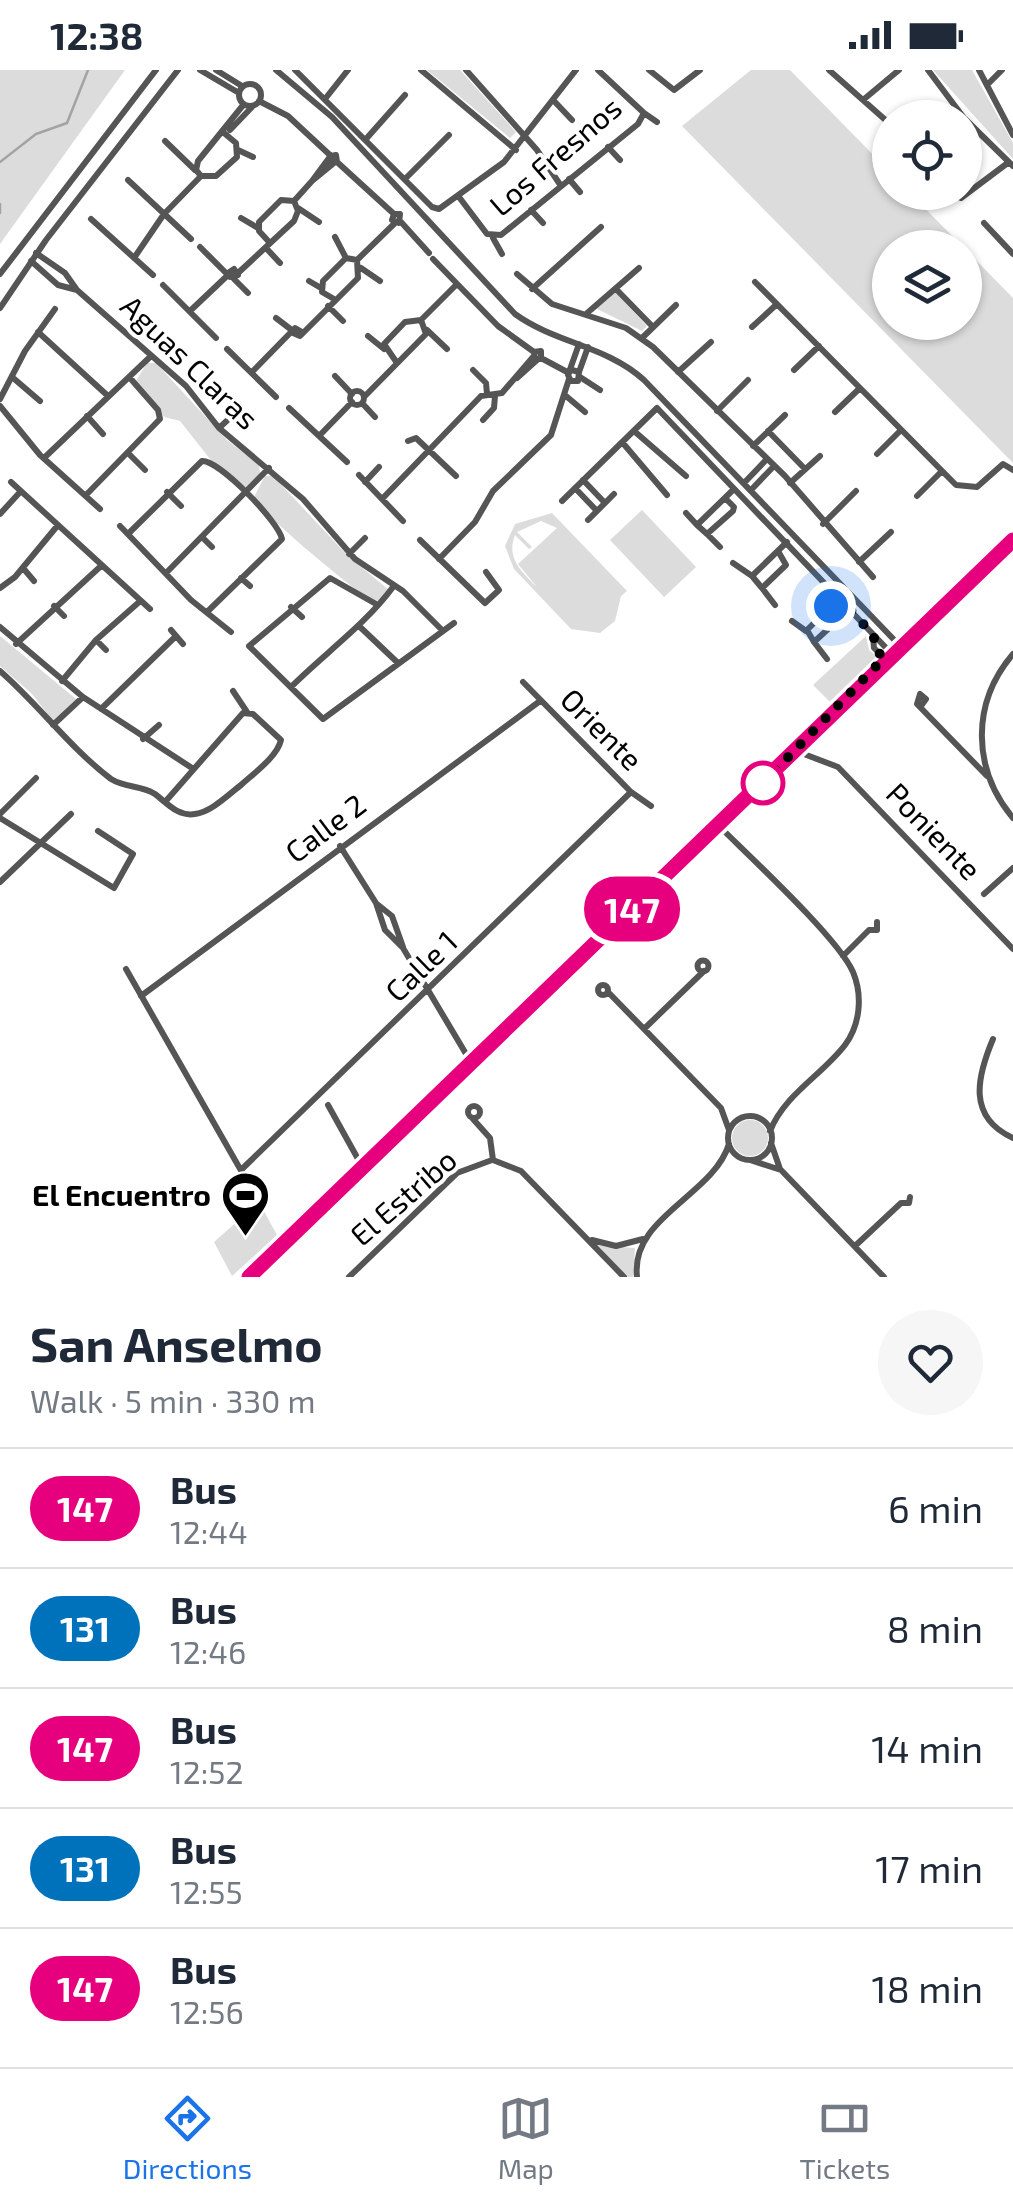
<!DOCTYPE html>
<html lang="en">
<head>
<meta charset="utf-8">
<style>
  body { margin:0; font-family:"Exo 2",sans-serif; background:#f6f6f7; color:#1f2937; height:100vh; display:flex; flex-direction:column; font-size:38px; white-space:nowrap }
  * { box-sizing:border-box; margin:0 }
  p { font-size:32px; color:#747a83 }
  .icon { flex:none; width:55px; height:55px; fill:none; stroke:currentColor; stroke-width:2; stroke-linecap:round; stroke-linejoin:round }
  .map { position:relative; height:1207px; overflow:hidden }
  .sheet { display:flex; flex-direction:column; background:#fff; flex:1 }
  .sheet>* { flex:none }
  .badge { padding:0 20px; border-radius:32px; font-size:35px; line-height:65px }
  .fabs { position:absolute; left:872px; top:30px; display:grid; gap:20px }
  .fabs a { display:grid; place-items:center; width:110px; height:110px; border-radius:50%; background:#fff; box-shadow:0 2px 8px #0004; font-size:50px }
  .you { position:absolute; width:50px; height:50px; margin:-25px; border:8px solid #fff; border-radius:50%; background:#1a73e8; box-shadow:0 0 0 15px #1a73e833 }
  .map>.badge { position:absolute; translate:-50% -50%; box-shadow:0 0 0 5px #fff }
  .round { display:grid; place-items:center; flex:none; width:105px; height:105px; border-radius:52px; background:#f6f6f7 }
  .overview { display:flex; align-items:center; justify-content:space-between; height:170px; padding:0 30px }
  h1 { font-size:48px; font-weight:700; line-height:75px }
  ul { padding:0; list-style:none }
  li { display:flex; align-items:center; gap:30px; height:120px; padding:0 30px; border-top:2px solid #e0e1e3 }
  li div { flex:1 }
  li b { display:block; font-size:38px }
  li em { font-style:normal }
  li .badge { min-width:110px; font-weight:700; text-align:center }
  .status { display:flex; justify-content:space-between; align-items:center; height:70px; padding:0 50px; background:#fff; direction:ltr }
  .status svg { height:28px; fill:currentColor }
  .menu { display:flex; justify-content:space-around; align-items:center; height:140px; border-top:2px solid #e0e1e3; background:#fff; font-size:28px; color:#747a83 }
  .menu a { display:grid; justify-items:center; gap:5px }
  .menu .active { color:#1a73e8 }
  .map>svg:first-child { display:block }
  .green { fill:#dcdcdc; fill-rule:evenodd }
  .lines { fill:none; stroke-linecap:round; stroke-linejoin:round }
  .stream { stroke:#a3a3a3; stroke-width:2.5 }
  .minor { stroke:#555; stroke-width:6 }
  .line-casing { stroke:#fff; stroke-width:22 }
  .line { stroke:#e6007e; stroke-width:15 }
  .walk { stroke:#000; stroke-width:10; stroke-dasharray:0 18 }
  .stop-dot { fill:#fff; stroke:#e6007e; stroke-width:5 }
  .labels { text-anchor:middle; stroke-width:8; stroke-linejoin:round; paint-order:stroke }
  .street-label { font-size:30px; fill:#000; stroke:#fff }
  .poi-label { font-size:30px; font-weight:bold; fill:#000; stroke:#fff; text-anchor:end }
</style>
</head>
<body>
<div class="status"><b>12:38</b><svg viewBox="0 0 49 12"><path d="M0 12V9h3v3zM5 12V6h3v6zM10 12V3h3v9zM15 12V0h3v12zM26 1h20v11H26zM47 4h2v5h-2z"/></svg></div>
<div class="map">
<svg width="1013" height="1207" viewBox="0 0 1013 1207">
  <rect width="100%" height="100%" fill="#fff"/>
  <path class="green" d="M0,0H125L0,174Z
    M427,0H460L516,62L510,68Z
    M751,0H790L890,102V122L910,123L963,177L890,178V252H965V179L1013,228V393L682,56Z
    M933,0H972L1013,73V89Z
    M615,222L647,256L642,261L595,238Z
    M147,293H156L227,370L259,395L260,404L248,417H241L210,389L180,351L164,347L136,311Z
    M265,406H273L348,486L389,520L374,534C331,500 290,468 253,429Z
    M642,440L696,497L664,527L610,470Z
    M552,443L627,521L621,526L615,551L600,563L571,559L514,499L505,476L515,454ZM541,451L557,458L518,494L537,517C521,501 506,488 515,465L529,479L532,477L517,462Z
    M0,566L76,629L53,651L32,624L0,596Z
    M866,566L869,580L878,587L830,632L813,615Z
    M732 1068a18 18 0 1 1 36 0a18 18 0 1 1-36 0Z
    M259,1132L277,1165L232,1206L214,1172Z
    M597,1175L635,1178L633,1207H627Z"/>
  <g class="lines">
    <path class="stream" d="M0,92L36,64L67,53L88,0
      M0,134V143"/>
    <path class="minor" d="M200,0L239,23
      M216,0L242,16
      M276,0L332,47L515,244C555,273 607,276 644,310L902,578
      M295,0L432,137L439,139L504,92L576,0
      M421,0L516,80
      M466,0L537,80L561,116
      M649,0L674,20L700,0
      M829,0L890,54
      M928,0L964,48
      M979,0L1013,65
      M239 25a11 11 0 1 1 22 0a11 11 0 1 1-22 0Z
      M987,15L1002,0
      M325,29L348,0
      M863,30L899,0
      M259,31L288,46L331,86L336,85L337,92H331V86
      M555,32L572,50
      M644,43L657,52
      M965,49L1013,96
      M230,60L252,37
      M366,69L405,25
      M165,71L195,100
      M608,77L620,90
      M238,80L253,87
      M329,88L312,111L334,93
      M337,92L394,144H400L399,153L392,150L394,144
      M201,106L196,100L198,91L244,34
      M405,109L449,65
      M569,109L580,122
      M128,110L191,169
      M947,122L961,128L1009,92
      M459,127L487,164L501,165L638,54L644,43L598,0
      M298,138L319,152
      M531,140L543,153
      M241,148L258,158
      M91,149L153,205
      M401,152L429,183
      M984,153L1013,184
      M335,167L346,188
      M493,168L502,184
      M270,173L259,161V152L281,130L294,131L312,111
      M200,177L230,207L238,205L234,199L228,203
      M266,178L280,193
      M36,183L65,203L77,220L186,316L219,358L303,429L355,489L403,521L443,561
      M134,188L164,144L201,106H216L237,87L236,73L224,63
      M433,189L498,256L534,282
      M31,191L58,215L77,220
      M361,198L380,211
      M238,203L294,151L298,141L294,131
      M0,204L156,0
      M517,204L552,234L626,258L653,277L785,406L873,507
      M234,209L248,223
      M309,211L321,218
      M755,212L956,415L977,417L1003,394L1013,400
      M163,215L216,268
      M532,219L601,157
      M616,219L653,257
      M334,229L322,222L323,211L346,188L357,190L395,153
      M328,236L343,251
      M0,238L46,170L178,0
      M190,241L228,205
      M586,244L639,198
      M276,248L293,261
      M752,257L777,234
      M427,260L447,279
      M38,262L108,326
      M293,263L300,266L358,208L357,190
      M368,266L384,279
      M642,268L676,235
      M227,279L276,327
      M541,281V289H535L534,282Z
      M541,288L569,303
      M397,293L384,274L405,252L421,250L456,215
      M473,300L486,313L487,324
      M572,300L579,302L578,311H571L568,305L579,274
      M794,300L819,276
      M253,301L295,258L302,262
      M579,302L588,277
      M678,302L711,272
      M335,306L352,324
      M12,307L40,331
      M580,307L600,320
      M517,308L537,290
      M350 328a7 7 0 1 1 14 0a7 7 0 1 1-14 0Z
      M566,326L585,342
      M364,327L426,264L421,250
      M0,329L25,281L55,239
      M362,333L375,347
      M0,336L40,385L100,439
      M289,338L347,392
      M717,341L748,310
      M835,342L860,318
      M87,346L103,364
      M483,350L494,338L495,326
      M219,358L232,346
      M634,361L686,406
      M768,361L805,399
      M319,366L352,332
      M408,371L416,368L456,406
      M622,372L667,425
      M753,376L785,345
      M128,383L145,400
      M877,384L901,360
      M44,388L151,286
      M359,405L403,451
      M583,410L605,433
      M11,412L150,539
      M365,412L379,397
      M744,413L767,389
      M790,413L820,386
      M575,418L597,441
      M751,420L774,396
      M167,422L181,436
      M86,425L160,349L158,340L130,308
      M917,426L942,401
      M725,428L734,437L733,441L707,464L697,455L734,419
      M382,429L481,326L502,323L533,287
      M562,431L657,338L890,582
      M686,443L697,455
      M0,444L21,421
      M588,450L614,424
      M823,454L856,421
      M120,456L191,530L231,562
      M130,462L202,391C219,390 279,452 282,469L207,542
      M707,464L720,477
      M203,468L212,477
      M420,470L485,533L499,520L486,502
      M778,481L786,495L762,518L752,506L787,472
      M349,484L365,468
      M439,489L475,452L493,421L551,365L569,309
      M859,492L891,462
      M733,493L752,506
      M23,498L34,511
      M167,502L269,398
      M241,508L250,516
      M0,518L15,507L58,455
      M762,518L775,535
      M376,534L330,508L249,576L323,649L454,553
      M54,536L64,546
      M831,536L840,548L814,572L807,560L839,528
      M291,537L302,547
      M792,551L806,561
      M359,556L398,593
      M0,557L83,627L192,698
      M171,560L183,574
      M873,567L874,578L884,588
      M96,570L106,580
      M814,572L827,589
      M16,574L101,496
      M1013,584C971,633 972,699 1013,748
      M0,601C39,635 70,678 111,709C125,718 141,715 155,724C167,733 178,747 195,744C211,742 228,725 241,715C254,703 277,687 281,670L253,644L243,643L165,732
      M62,611L96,570L138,533
      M523,612L631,722L651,736
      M291,617C325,583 365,555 393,517
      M233,621L247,642
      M921,636L926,629L920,624L917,634L987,706
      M101,639L175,567
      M817,654L1013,463
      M53,655L83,627
      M143,669L159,655
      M796,681L838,697L1013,879
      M0,744L36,708
      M0,748L114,818L133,784L98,761
      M719,756C749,786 838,868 853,902C863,926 860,955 845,975C821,1006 785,1024 770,1061
      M340,776L376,833L385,860L403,878L472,994
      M0,812L71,744
      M984,824L1013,798
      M377,834L392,846L403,877
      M843,886L869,860H877V852
      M697.5 896a5.5 5.5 0 1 1 11 0a5.5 5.5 0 1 1-11 0Z
      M126,899L255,1125
      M598 920a5 5 0 1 1 10 0a5 5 0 1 1-10 0Z
      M608,922L721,1038L729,1060
      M141,926L540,631
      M645,958L704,901
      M993,969C977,1007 967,1047 1013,1068
      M328,1035L363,1098
      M468 1042a6 6 0 1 1 12 0a6 6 0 1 1-12 0Z
      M728 1068a22 22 0 1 1 44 0a22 22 0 1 1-44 0Z
      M473,1049L490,1068L493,1090L521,1101L624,1207
      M771,1073L780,1099
      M750,1090L781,1100L884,1207
      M241,1100L631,722
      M592,1170L616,1176L643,1169
      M855,1176L901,1133H909L910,1127
      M249,1207L1013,470
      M349,1207L457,1103L492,1090
      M637,1207C630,1147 713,1126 729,1074"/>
  </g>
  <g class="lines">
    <defs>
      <path id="line" d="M249,1207L1013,470"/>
    </defs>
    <use href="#line" class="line-casing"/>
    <use href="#line" class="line"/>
    <path class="walk" d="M763,713L884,588L874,578V566L840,528L831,536"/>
  </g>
  <defs>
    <symbol id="stadium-pin" viewBox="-11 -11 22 30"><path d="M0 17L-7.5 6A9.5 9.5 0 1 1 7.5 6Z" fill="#000" stroke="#fff"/><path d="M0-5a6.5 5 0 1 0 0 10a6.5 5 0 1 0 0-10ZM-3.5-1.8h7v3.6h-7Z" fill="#fff"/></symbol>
  </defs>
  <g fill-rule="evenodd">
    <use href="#stadium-pin" x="218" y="1098" width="55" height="75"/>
  </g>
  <circle class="stop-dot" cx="763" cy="713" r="20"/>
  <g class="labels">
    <g class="street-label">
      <text transform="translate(556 87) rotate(-41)" y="10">Los Fresnos</text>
      <text transform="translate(189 293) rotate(44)" y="10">Aguas Claras</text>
      <text transform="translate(601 660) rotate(45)" y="10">Oriente</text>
      <text transform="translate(326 759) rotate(-37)" y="10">Calle 2</text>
      <text transform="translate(933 762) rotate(46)" y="10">Poniente</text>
      <text transform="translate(422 897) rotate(-44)" y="10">Calle 1</text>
      <text transform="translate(404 1128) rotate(-41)" y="10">El Estribo</text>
    </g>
    <g class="poi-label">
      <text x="211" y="1136">El Encuentro</text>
    </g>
  </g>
</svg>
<div class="fabs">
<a><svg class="icon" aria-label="locate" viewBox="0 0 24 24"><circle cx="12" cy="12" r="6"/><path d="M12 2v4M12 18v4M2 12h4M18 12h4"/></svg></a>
<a><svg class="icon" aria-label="layers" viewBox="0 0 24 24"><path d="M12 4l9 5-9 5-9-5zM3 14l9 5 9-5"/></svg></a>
</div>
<div class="you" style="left:831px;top:536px"></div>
<b class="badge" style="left:632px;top:839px;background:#e6007e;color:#fff">147</b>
</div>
<section class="sheet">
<div class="overview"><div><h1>San Anselmo</h1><p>Walk · 5 min · 330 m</p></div><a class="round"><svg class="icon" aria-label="heart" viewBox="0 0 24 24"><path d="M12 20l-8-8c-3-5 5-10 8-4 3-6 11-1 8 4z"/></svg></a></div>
<ul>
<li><span class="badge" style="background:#e6007e;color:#fff">147</span><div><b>Bus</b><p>12:44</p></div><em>6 min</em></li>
<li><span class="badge" style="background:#0072bc;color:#fff">131</span><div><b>Bus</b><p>12:46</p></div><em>8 min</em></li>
<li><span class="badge" style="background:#e6007e;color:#fff">147</span><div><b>Bus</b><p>12:52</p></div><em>14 min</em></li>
<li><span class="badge" style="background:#0072bc;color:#fff">131</span><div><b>Bus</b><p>12:55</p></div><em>17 min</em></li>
<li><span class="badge" style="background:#e6007e;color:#fff">147</span><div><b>Bus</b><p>12:56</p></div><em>18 min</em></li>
</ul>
</section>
<nav class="menu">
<a class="active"><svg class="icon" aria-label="directions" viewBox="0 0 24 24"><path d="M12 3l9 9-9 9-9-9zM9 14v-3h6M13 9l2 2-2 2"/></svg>Directions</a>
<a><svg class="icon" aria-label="map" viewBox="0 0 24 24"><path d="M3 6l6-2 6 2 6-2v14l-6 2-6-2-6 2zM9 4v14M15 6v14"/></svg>Map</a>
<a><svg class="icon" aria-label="tickets" viewBox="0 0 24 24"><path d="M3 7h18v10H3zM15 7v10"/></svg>Tickets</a>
</nav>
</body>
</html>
